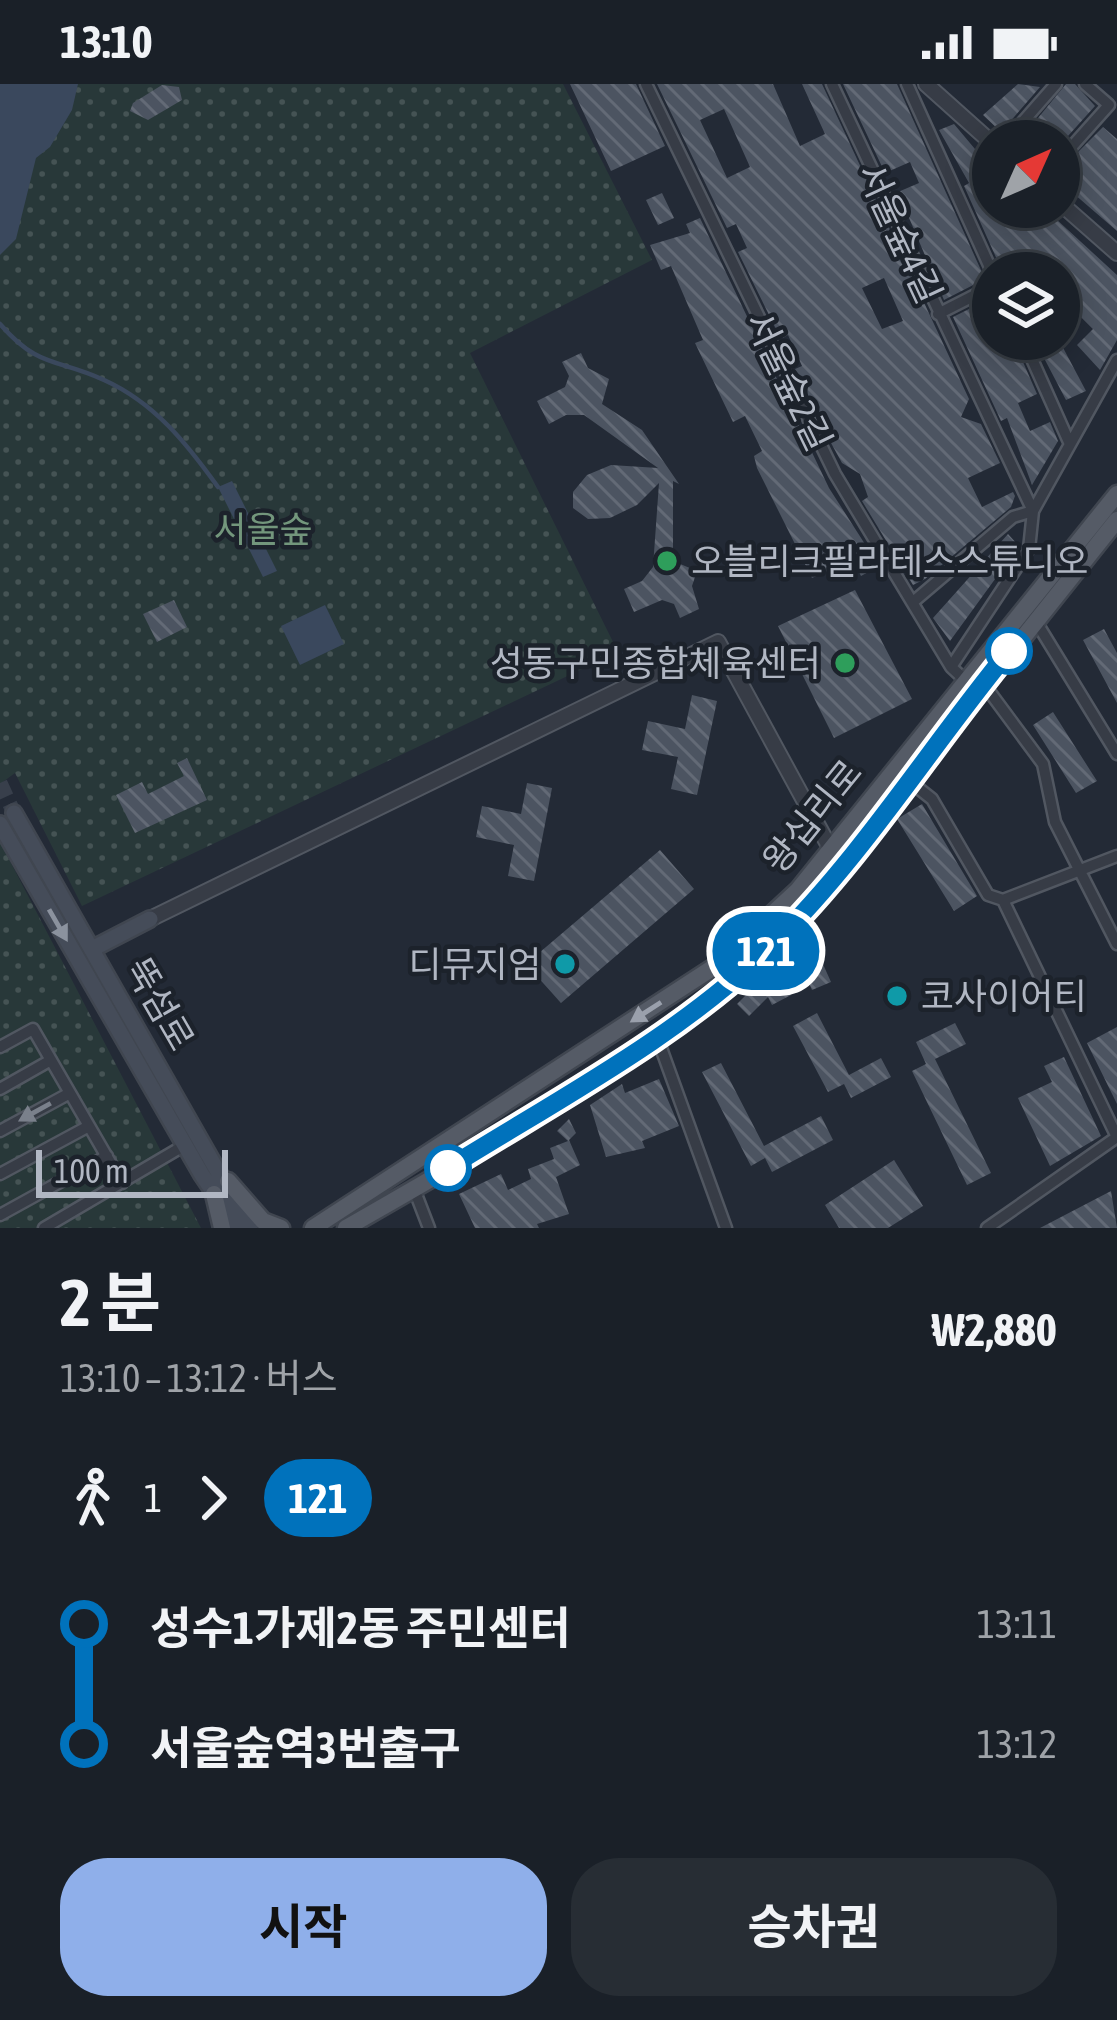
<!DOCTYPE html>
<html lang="ko">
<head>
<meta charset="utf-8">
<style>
  body { margin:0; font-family:"Asap Condensed","Noto Sans KR",sans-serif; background:#272d34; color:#f1f3f6; height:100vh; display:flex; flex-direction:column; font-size:45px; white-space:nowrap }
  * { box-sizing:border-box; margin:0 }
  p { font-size:39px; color:#9fa3a8 }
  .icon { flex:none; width:66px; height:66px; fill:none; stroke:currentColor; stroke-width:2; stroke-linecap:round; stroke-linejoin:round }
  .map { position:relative; height:1144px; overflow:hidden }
  .panel { display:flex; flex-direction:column; background:#1a2028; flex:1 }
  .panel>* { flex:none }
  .badge { padding:0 24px; border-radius:39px; font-size:42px; line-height:78px }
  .needle { width:78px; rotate:45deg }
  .fabs { position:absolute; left:972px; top:36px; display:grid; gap:24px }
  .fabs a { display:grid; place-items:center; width:108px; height:108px; border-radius:50%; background:#1a2028; box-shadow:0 6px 30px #0003,0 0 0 3px #383e45; font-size:60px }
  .scale { position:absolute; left:36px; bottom:30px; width:192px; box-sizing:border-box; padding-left:12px; border:6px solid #b1b7c3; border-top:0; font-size:33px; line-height:42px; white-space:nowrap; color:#b1b7c3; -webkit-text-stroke:9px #1c222b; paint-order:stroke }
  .map>.badge { position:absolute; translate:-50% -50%; box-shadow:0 0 0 6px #fff }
  .legs { display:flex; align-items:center; gap:18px; height:132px; padding:0 60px; font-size:39px }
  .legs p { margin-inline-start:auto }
  .overview { display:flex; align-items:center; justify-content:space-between; height:204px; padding:0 60px }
  h1 { font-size:66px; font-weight:700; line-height:90px }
  .cta { display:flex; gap:24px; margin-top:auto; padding:24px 60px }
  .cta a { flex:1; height:138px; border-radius:48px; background:#8fafea; color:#111; font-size:48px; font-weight:700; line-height:138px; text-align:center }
  .cta a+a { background:#272d34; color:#f1f3f6 }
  ul { padding:0 60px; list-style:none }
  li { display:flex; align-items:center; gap:42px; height:120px; font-size:45px }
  li i { display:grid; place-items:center; width:18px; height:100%; margin:0 15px; background:currentColor }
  li i::after { content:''; width:30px; height:30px; margin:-15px; border:9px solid; border-radius:50%; background:#1a2028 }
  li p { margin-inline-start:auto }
  li:first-child i { background:linear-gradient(#0000 50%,currentColor 0) }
  li:last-child i { background:linear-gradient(currentColor 50%,#0000 0) }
  .status { display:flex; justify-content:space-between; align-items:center; height:84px; padding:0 60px; background:#1a2028; direction:ltr }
  .status svg { height:33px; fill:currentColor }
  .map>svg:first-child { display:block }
  .park { fill:url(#park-dots) }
  .water { fill:#3a485d }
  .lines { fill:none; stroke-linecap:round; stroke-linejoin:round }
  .stream { stroke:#3a485d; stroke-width:4.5 }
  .building { fill:url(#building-back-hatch); fill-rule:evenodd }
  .secondary-tunnel { stroke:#383f4b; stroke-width:15; stroke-dasharray:15 8; stroke-linecap:butt }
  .minor-casing { stroke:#515761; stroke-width:15 }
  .tertiary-casing { stroke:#515761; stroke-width:18 }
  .secondary-casing { stroke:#404650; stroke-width:20 }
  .primary-casing { stroke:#404650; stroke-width:21 }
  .minor { stroke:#373c46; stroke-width:10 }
  .tertiary { stroke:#373c46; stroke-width:14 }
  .secondary { stroke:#454c59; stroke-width:15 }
  .primary { stroke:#555b66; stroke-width:16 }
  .oneway { fill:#8b929e }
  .oneway2 { fill:#9aa0ac }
  .oneway3 { fill:#7a808b }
  .line-1-casing { stroke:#fff; stroke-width:27 }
  .line-1 { stroke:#0072bc; stroke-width:18 }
  .leisure-dot { fill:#2e9e5b; stroke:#1c222b; stroke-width:4.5 }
  .stop-1-dot { fill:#fff; stroke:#0072bc; stroke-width:6 }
  .culture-dot { fill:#0f9aa8; stroke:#1c222b; stroke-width:4.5 }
  .labels { text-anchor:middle; stroke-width:9; stroke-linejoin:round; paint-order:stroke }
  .street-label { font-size:36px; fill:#b1b7c3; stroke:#1c222b }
  .park-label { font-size:36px; fill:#73967c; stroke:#1c222b }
  .poi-label { font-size:36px; fill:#b1b7c3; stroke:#1c222b; text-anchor:start }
</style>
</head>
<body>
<div class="status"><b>13:10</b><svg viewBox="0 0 49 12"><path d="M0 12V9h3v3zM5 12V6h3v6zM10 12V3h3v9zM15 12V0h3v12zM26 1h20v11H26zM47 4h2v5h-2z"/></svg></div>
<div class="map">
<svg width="1117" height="1144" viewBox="0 0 1117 1144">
  <defs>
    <pattern id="park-dots" width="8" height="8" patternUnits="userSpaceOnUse" patternTransform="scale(3)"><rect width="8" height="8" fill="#283839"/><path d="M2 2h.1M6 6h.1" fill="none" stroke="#455354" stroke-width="1.8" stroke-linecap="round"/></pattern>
    <pattern id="building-back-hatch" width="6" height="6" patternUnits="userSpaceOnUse" patternTransform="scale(3)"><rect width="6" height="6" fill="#4c5461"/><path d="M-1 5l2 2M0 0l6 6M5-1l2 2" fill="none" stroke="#636a76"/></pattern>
  </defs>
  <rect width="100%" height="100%" fill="#232a36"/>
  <path class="park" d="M0,0H563L652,176L470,269L618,568L82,822L15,689L0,700Z
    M0,758L201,1144H0Z"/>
  <path class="water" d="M0,0H78L72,26L50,63L36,74L16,155L0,171Z
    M232,397L277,487L263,493L218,403Z
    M325,521L344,560L300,581L281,542Z"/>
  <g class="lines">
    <path class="stream" d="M0,240C39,285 57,274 104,296C155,319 187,360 218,403"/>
  </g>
  <path class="building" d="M570,0H636L665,62L611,87Z
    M657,0H773L800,62L825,50L802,0H822L969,315L961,333L981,340L1000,379L968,394L982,423L1013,408L1015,412L1011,423L925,495L913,501L862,417L868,413L860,390L842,379L831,359L795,285L802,282L788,251L783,254L775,243L738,168L747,164L736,140L727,144ZM724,25L750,83L727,94L700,36ZM884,194L903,237L882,245L862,204Z
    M843,0H897L985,195L944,216L898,108L919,99L910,78L885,89Z
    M1018,0L1040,3L1001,48L983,31Z
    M1066,0H1075L1095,22L1059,62V57H1019Z
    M162,1L179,3L182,16L148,36L130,27L133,19Z
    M954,40L980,71L989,70L993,123H1043L1117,191V256L1100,286L1077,261L1093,245L1059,211V189H1003L964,102L969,99L939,46Z
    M1103,43L1117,55V147L1059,97V87Z
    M662,109L674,134L658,141L646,116Z
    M700,134L829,404L879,482L861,492L853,476L812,494L757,384L754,372L762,367L745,332L733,338L695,259L703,256L671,182L661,186L650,161L690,149L686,140Z
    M993,213V255H1013L1037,310L1018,319L1030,347L1050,338L1058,357L1032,401L1007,334L1001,337L953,233Z
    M1034,255L1060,258L1086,307L1066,316Z
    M581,269L588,284L609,295L602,320L642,346L679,400L673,397V477L697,487L692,502L699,525L680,534L674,520L662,516L634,528L624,505L642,497L653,483L659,399L637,421L610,434L588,435L573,424V408L587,391L611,381L658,384L584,331H566L549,340L537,317L565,303L569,292L562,278Z
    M1008,450L1019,462L950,557L933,534Z
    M855,506L912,615L834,654L778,542Z
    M174,516L187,543L157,558L143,530Z
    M1104,545L1117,569V619L1083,556Z
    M692,611L717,617L697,711L671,705L678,673L642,666L648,637L685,645Z
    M1053,628L1097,697L1076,709L1033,641Z
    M187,674L207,716L135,749L116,711L142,698L148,710L184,692L177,679Z
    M527,699L552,704L534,797L508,792L514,761L476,753L482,722L521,730Z
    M922,720L977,812L954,827L897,735Z
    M660,766L694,805L561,919L526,880Z
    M813,858L831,898L812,906L794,866Z
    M781,891L791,911L772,921L768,913L749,932L737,920L754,903Z
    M817,929L849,991L881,974L891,993L851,1014L844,1000L828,1008L793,942Z
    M955,939L966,960L935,975L991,1089L967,1101L912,987L926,980L916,958Z
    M1117,943V1020L1087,959Z
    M1064,973L1101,1052L1050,1082L1018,1014L1052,998L1044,982Z
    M721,979L764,1062L821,1032L833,1056L772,1088L765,1074L751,1082L702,988Z
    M659,995L679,1042L642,1057L645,1064L606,1073L590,1021L622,1000L625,1009Z
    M569,1035L576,1049L569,1056L580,1081L556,1093L569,1130L537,1140L539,1144H475L459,1110L501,1090L508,1106L531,1095L528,1085L554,1075L550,1064L568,1057L557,1047Z
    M894,1076L923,1122L888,1144H839L825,1121Z
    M1111,1107L1117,1144H1040Z"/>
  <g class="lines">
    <path class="secondary-tunnel" d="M0,699L14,729"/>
    <defs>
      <path id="minor" d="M646,0L835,390L951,583L966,597
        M832,0L1033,427L1013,433L913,518
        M907,0L993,190
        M1006,57L1056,0
        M1059,77L1109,21L1085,0
        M938,230L993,202
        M1023,255L1069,358
        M1035,536L1117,670
        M951,583L1029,465L1033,427L1117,276
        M983,599L1043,680L1055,738L1117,860
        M908,696L932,715L988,811L1003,816L1117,772
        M651,954L661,964L726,1144
        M0,963L33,945L122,1099
        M0,1005L51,976
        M0,1047L70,1009
        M0,1090L89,1042
        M414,1105L429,1144
        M0,1131L107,1072
        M44,1144L185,1061
        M987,1144L1117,1053L1003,816"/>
      <path id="tertiary" d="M926,0L993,60
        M1059,118L1117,169
        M150,835L718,558L835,773"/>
      <path id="secondary" d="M14,729L250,1144
        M0,740L202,1091L238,1144
        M92,865L150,835"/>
      <path id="primary" d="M228,1097L263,1137L281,1144
        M214,1110L222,1144
        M313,1144L717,881L798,806L1117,410
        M346,1144C504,1053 689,950 813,817L1117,436"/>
    </defs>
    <use href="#minor" class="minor-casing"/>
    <use href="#tertiary" class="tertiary-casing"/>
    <use href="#secondary" class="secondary-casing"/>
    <use href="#primary" class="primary-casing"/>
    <use href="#minor" class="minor"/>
    <use href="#tertiary" class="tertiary"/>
    <use href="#secondary" class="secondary"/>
    <use href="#primary" class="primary"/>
  </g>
  <defs><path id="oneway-solid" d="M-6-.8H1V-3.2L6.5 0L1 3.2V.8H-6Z" transform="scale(3)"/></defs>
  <use class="oneway" href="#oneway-solid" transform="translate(58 841) rotate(60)"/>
  <use class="oneway2" href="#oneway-solid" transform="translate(646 928) rotate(147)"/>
  <use class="oneway3" href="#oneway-solid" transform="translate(35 1028) rotate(151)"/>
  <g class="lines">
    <defs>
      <path id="line-1" d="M448,1084C557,1016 681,951 773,860C862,773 930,663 1009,567"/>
    </defs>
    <use href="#line-1" class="line-1-casing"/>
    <use href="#line-1" class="line-1"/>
  </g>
  <g class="leisure-dot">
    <circle cx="667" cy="477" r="12"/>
    <circle cx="845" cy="579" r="12"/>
  </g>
  <g class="stop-1-dot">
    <circle cx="1009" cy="567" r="21"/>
    <circle cx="448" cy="1084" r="21"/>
  </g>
  <g class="culture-dot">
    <circle cx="565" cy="880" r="12"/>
    <circle cx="897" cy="912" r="12"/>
  </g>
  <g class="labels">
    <g class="street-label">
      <text transform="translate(900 149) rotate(65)" y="13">서울숲4길</text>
      <text transform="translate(789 297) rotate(64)" y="13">서울숲2길</text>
      <text transform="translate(812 732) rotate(-51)" y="13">왕십리로</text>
      <text transform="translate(160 920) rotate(60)" y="13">뚝섬로</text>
    </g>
    <g class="park-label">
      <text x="263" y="458">서울숲</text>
    </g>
    <g class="poi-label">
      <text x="691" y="490">오블리크필라테스스튜디오</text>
      <text x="821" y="592" text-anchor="end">성동구민종합체육센터</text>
      <text x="541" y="893" text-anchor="end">디뮤지엄</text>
      <text x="921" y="925">코사이어티</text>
    </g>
  </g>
</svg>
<div class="fabs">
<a><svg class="needle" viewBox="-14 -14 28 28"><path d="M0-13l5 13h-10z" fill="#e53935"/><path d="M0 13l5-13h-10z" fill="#9fa3a8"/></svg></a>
<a><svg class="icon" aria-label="layers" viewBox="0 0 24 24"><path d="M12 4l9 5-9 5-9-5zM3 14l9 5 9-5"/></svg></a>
</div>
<div class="scale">100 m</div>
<b class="badge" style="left:766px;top:867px;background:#0072bc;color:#fff">121</b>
</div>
<section class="panel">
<div class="overview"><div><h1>2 분</h1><p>13:10 – 13:12 · 버스</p></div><b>₩2,880</b></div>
<div class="legs"><svg class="icon" aria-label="walk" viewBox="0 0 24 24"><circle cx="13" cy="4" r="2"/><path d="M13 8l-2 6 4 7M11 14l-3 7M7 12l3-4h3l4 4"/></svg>1<svg class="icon" aria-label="forward" viewBox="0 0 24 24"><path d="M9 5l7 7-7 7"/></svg><b class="badge" style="background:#0072bc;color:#fff">121</b></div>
<ul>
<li><i style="color:#0072bc"></i><b>성수1가제2동 주민센터</b><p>13:11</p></li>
<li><i style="color:#0072bc"></i><b>서울숲역3번출구</b><p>13:12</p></li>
</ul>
<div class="cta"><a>시작</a><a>승차권</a></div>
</section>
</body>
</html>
